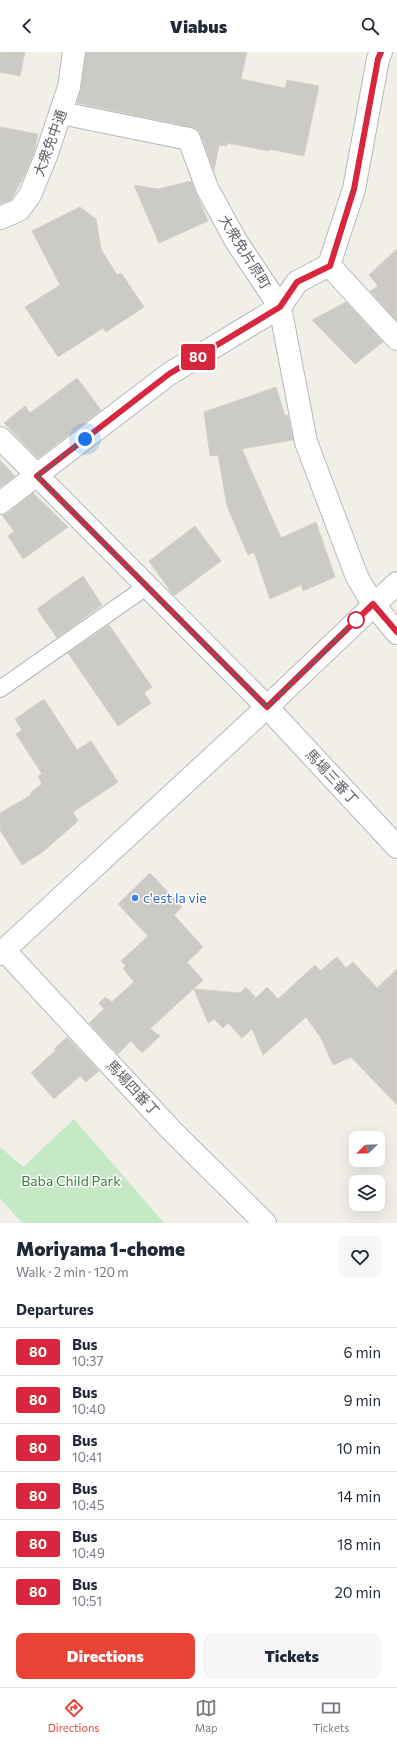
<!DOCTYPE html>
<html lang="en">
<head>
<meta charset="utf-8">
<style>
  body { margin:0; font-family:Commissioner,"Noto Sans JP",sans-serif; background:#f6f6f7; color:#1f2937; height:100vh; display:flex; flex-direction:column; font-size:15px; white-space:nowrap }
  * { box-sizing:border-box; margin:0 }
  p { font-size:13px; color:#747a83 }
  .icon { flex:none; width:22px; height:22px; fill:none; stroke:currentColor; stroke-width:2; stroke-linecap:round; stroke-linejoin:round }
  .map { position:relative; height:1171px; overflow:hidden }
  .drawer { display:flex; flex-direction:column; background:#fff; flex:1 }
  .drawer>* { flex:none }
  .badge { padding:0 8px; border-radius:3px; font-size:14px; line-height:26px }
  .needle { width:26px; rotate:247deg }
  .tools { position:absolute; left:349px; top:1079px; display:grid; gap:8px }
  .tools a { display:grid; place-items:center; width:36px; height:36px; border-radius:8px; background:#fff; box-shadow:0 4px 16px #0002; font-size:20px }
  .you { position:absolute; width:20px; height:20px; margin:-10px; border:3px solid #fff; border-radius:50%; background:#1a73e8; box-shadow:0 0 0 6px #1a73e833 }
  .map>.badge { position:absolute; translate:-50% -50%; box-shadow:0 0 0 2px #fff }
  h2 { padding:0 16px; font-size:15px; line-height:36px }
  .round { display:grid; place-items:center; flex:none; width:42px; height:42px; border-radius:8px; background:#f6f6f7 }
  .head { display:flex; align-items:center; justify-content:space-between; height:68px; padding:0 16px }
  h1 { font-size:19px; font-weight:800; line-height:30px }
  .primary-button { display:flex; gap:8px; margin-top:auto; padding:8px 16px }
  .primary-button a { flex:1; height:46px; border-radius:8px; background:#ea4335; color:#fff; font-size:16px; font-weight:800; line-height:46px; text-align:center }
  .primary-button a+a { background:#f6f6f7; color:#1f2937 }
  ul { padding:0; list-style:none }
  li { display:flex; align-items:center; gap:12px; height:48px; padding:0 16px; border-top:1px solid #e0e1e3 }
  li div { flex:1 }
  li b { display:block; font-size:15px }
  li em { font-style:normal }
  li .badge { min-width:44px; font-weight:700; text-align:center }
  header { display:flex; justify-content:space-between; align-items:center; height:52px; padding:0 16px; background:#fff; font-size:18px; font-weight:800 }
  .menu { display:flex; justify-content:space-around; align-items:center; height:56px; border-top:1px solid #e0e1e3; background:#fff; font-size:11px; color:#747a83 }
  .menu a { display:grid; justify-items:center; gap:2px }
  .menu .current { color:#ea4335 }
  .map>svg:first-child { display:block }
  .green { fill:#c5e8c5 }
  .building { fill:#cccac5; stroke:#d6d1c6 }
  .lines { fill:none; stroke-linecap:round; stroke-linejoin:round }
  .service-casing { stroke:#b5b8bc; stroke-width:18 }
  .minor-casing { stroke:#b5b8bc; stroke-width:24 }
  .tertiary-casing { stroke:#b5b8bc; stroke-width:24 }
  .service { stroke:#fff; stroke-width:16 }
  .minor { stroke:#fff; stroke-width:22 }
  .tertiary { stroke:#fff; stroke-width:22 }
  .line-casing { stroke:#fff; stroke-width:9 }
  .line { stroke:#d7263d; stroke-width:6 }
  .walk { stroke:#5f6368; stroke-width:4; stroke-dasharray:0 7.2 }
  .stop-dot { fill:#fff; stroke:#d7263d; stroke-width:2 }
  .shop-dot { fill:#3f7fe0; stroke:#fff; stroke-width:1.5 }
  .labels { text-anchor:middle; stroke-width:3; stroke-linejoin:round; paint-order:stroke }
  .street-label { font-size:14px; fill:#5f6368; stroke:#fff }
  .shop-label { font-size:14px; fill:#366cbe; stroke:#fff; text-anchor:start }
  .park-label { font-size:14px; fill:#348238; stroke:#fff }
</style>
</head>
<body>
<header><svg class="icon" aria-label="back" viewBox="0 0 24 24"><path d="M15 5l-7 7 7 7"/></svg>Viabus<svg class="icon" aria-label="search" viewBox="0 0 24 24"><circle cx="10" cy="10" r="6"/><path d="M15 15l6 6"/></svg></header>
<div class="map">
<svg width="397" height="1171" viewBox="0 0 397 1171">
  <rect width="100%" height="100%" fill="#f1efe8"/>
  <path class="green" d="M74,1067L164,1171H22L0,1146V1095L23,1115Z"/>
  <path class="building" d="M0,0H25L20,24L0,20Z
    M86,0H247L241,27L285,36L287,28L319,34L304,104L269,97V99L227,91V94L219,93L214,119L201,83L197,77L191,75L77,51L81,37Z
    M0,75L38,82L34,101L25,122L11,148L0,152Z
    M191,129L208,169L159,191L134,133L158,137Z
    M80,155L96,167L101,197L117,223L121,221L144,255L106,280L103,276L58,305L25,255L60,233L32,179Z
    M397,197V269L370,239L378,234L369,223Z
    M346,250L383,290L355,312L312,268Z
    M77,326L101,358L38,406L4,371L25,354L30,361Z
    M276,335L285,364L288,363L293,388L242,397L281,486L316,470L335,525L303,539L301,533L270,547L254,500L248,503L227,454L218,403L210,404L204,360Z
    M0,408L15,424L0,435Z
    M33,441L68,475L23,507L8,484L14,479L2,463L8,461Z
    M195,474L221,509L174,544L149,509Z
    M83,524L102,553L57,586L37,557Z
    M109,573L152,635L144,641L151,651L118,674L68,601Z
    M44,647L77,698L91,689L118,730L73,760L78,769L44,799L22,813L0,778V761L31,743L30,741L42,732L38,724L42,722L16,682L22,678L15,667Z
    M150,821L182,855L174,863L203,895L187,910L203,928L150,977L160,984L142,1001L131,989L118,1002L89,971L104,957L99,951L105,945L112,950L134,930L123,916L126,914L121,909L148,884L118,852Z
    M337,905L346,916L353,910L377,936L397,917V1053L351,1005L333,1013L321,986L306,965L263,1003L252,977L242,986L228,971L223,976L214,967L208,971L194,937L240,941L246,935L256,946L267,935L278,947L315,913L320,919Z
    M67,985L99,1019L86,1030L80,1024L54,1047L31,1021L56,998L54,997Z"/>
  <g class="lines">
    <defs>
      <path id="service" d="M0,637L146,535"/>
      <path id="minor" d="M61,61L189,87L207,136L236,189L280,255L306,390L357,525L373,552L397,581
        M0,166L19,158L30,143L46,104L69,35L74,0
        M329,213L397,287
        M0,386L267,655L397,795
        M0,451L169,322L280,255L297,230L329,213L354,137L378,7L381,0
        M4,898L172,1079L265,1171"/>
      <path id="tertiary" d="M0,902L267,655L397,531"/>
    </defs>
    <use href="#service" class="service-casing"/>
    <use href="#minor" class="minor-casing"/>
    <use href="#tertiary" class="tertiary-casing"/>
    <use href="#service" class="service"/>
    <use href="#minor" class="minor"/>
    <use href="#tertiary" class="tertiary"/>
  </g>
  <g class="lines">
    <defs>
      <path id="line" d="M381,0L378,7L354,137L330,214L297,230L280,255L169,322L37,424L267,655L373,552L397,580"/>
    </defs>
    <use href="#line" class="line-casing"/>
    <use href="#line" class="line"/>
    <path class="walk" d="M85,387L37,424L267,655L356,568"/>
  </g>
  <circle class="stop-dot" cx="356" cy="568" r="8"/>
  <circle class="shop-dot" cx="135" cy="846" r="4"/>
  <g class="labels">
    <g class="street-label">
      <text transform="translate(50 91) rotate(-70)" y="5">大衆免中通</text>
      <text transform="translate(245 200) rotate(58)" y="5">大衆免片原町</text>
      <text transform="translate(332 725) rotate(47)" y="5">馬場三番丁</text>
      <text transform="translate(133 1036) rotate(47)" y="5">馬場四番丁</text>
    </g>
    <g class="shop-label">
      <text x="143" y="851">c'est la vie</text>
    </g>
    <g class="park-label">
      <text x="71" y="1134">Baba Child Park</text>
    </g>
  </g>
</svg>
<div class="tools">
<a><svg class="needle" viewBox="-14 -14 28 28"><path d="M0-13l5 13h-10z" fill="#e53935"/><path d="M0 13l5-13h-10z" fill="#747a83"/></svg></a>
<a><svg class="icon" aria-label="layers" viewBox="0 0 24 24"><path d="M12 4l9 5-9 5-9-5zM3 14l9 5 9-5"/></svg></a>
</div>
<div class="you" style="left:85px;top:387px"></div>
<b class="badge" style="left:198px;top:305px;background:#d7263d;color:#fff">80</b>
</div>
<section class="drawer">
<div class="head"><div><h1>Moriyama 1-chome</h1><p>Walk · 2 min · 120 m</p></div><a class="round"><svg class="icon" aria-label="heart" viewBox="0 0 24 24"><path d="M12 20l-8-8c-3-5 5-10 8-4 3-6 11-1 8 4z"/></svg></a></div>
<h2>Departures</h2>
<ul>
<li><span class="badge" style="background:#d7263d;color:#fff">80</span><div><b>Bus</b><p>10:37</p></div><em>6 min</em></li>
<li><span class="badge" style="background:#d7263d;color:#fff">80</span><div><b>Bus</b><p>10:40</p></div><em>9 min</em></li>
<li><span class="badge" style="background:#d7263d;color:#fff">80</span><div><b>Bus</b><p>10:41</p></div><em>10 min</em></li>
<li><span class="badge" style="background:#d7263d;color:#fff">80</span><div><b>Bus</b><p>10:45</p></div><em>14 min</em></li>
<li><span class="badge" style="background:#d7263d;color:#fff">80</span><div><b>Bus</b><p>10:49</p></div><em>18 min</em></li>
<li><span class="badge" style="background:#d7263d;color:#fff">80</span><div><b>Bus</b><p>10:51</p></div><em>20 min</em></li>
</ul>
<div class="primary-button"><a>Directions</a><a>Tickets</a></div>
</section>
<nav class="menu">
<a class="current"><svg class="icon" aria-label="directions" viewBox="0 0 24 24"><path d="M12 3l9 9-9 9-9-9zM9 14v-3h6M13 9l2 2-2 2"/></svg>Directions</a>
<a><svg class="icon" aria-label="map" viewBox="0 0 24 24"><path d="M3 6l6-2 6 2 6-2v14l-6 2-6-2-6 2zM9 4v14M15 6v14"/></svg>Map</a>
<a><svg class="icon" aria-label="tickets" viewBox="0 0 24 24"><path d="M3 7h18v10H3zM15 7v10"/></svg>Tickets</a>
</nav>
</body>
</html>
